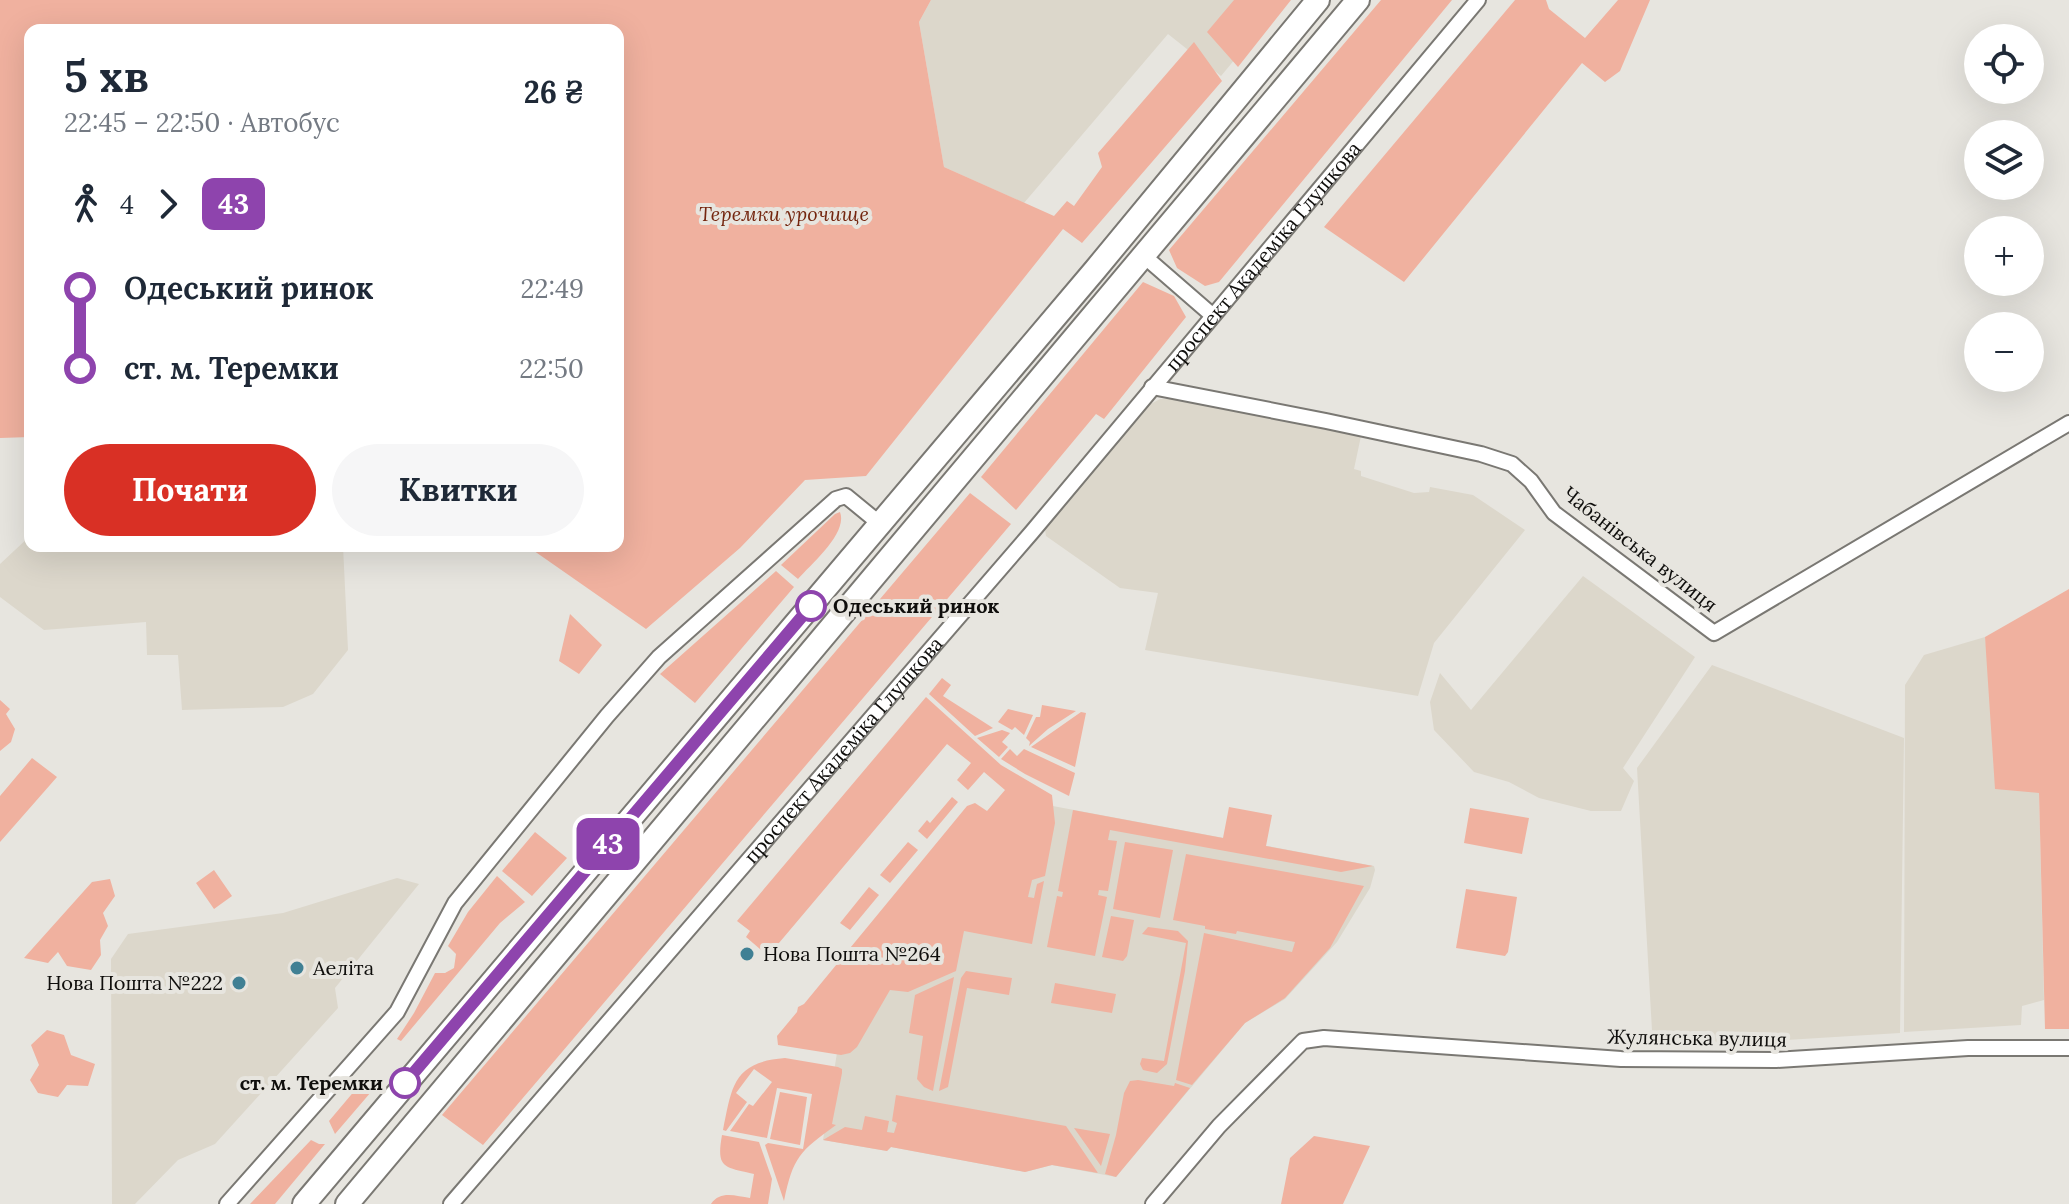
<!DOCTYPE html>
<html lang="uk">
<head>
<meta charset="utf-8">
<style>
  body { margin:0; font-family:Lora,serif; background:#f6f6f7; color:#1f2937; height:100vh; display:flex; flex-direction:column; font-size:30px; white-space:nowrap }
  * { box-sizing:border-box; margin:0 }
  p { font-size:26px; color:#747a83 }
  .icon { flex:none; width:44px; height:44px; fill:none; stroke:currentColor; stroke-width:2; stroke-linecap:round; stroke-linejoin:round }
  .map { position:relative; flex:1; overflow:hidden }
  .details { position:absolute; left:24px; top:24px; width:600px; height:528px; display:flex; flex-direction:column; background:#fff; border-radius:16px; box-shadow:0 8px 32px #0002 }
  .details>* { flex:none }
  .badge { padding:0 16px; border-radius:12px; font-size:28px; line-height:52px }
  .fabs { position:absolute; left:1964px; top:24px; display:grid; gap:16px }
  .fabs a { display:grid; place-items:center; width:80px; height:80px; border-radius:50%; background:#fff; box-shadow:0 8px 32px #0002; font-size:40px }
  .map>.badge { position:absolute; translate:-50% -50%; box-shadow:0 0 0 4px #fff }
  .legs { display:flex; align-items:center; gap:12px; height:88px; padding:0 40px; font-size:26px }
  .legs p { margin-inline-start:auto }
  .summary { display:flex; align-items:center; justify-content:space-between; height:136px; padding:0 40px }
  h1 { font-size:44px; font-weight:800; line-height:60px }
  .action { display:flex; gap:16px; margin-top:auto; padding:16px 40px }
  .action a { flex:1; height:92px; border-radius:48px; background:#d93025; color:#fff; font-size:32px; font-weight:800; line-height:92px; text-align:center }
  .action a+a { background:#f6f6f7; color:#1f2937 }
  ul { padding:0 40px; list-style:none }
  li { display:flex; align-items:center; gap:28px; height:80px; font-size:30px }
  li i { display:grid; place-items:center; width:12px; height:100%; margin:0 10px; background:currentColor }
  li i::after { content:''; width:20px; height:20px; margin:-10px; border:6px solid; border-radius:50%; background:#fff }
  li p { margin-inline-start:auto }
  li:first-child i { background:linear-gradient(#0000 50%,currentColor 0) }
  li:last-child i { background:linear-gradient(currentColor 50%,#0000 0) }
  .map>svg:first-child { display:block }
  .built { fill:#dcd7cb }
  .green { fill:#f0b19f }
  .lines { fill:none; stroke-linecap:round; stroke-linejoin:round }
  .minor-casing { stroke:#7a7873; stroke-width:18 }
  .trunk-casing { stroke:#7a7873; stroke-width:26 }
  .minor { stroke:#fff; stroke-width:14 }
  .trunk { stroke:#fff; stroke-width:22 }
  .line-1-casing { stroke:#fff; stroke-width:18 }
  .line-1 { stroke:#8e44ad; stroke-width:12 }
  .stop-1-dot { fill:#fff; stroke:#8e44ad; stroke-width:4 }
  .poi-dot { fill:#408094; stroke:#e7e5df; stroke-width:3 }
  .labels { text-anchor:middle; stroke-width:8; stroke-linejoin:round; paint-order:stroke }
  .park-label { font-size:20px; font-style:italic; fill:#74260f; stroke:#e7e5df }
  .street-label { font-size:20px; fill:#0f0e0c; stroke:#e7e5df }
  .stop-label { font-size:20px; font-weight:bold; fill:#0f0e0c; stroke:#e7e5df; text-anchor:start }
  .poi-label { font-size:20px; fill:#0f0e0c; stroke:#e7e5df; text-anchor:start }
</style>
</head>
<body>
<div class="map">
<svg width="2069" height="1204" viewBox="0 0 2069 1204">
  <rect width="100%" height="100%" fill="#e7e5df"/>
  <path class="built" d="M931,0H1284L1221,76L1168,34L1024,203L944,167L919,22Z
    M1160,399H1175L1361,436L1354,469L1361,471V476L1414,493L1429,492L1430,487L1473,495L1525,530L1434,643L1418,696L1145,650L1158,593L1120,588L1046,536L1045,529L1149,405Z
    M30,536V546H343L348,650L313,694L283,707L182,710L178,655H147L146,622L44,630L0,597V564Z
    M1583,576L1695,657L1623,768L1634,781L1621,811H1591L1539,798L1509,782L1474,772L1434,730L1430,702L1440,673L1471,710Z
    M1985,637L1994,717L2039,792L2044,1000L2022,1006L2021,1025L1904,1032L1905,685L1924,655Z
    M1712,665L1904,738L1900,1033L1653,1048L1637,768Z
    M1042,804L1374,866L1375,870L1370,888L1337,942L1285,999L1245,1023L1116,1177L1052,1165L1025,1172L891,1147L887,1151L823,1140L840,1034Z
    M397,878L419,884L335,988L338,1008L215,1144L178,1160L135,1204H112L111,959L128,934L283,913Z"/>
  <path class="green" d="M0,0H931L919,22L944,167L1054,216L1067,201L1074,206L1102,167L1098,153L1194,42L1222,81L1082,243L1063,229L866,476L805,480L740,548L646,629L527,546H618V30H30V437L0,438Z
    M1234,0H1291L1238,67L1207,32Z
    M1381,0H1452L1219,282L1205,286L1177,268L1169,250Z
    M1515,0H1546L1549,9L1585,38L1618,0H1650L1620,71L1605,82L1582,63L1404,282L1324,227Z
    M1143,282L1174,296L1186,317L1104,419L1096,414L1016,510L981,477Z
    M970,493L1011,524L483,1145L442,1115Z
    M840,512C848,533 812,563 798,579L781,565L835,514Z
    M776,571L794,587L695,703L660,674Z
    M2069,589V1029H2045L2039,793L1995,789L1985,637Z
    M570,614L602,645L579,674L559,661Z
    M942,678L951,685L943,696L993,728L975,736L929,694Z
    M926,697L1001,765L1052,795L1055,823L1045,876L1032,880L1028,897L1034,898L1037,884L1044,881L1032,944L964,931L956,971L908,992L890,990L857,1047L850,1053L841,1055L778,1045L777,1036L797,1012L798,1007L804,1004L967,806L975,803L987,811L1005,790L984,772L968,790L957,780L971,763L947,744L768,956L746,937L750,931L737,921Z
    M0,700L10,709L6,714L15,729L11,742L0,751Z
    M1042,705L1076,711L1048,729L1029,746L1030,742L1026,738L1036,717H1040Z
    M1008,709L1033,715L1024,735L1015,727L1012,730L998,722Z
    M1081,712L1086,713L1075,767L1031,747Z
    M1002,730L1010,733L1002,742L1008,747L999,757L977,738Z
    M1010,749L1017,756L1024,749L1075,773L1069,796L1025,774L1001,759Z
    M32,758L57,777L0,842V796Z
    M952,797L958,802L927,839L918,831L927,820L930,823Z
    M1229,807L1272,815L1266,846L1373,866L1341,872L1110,830L1108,840L1117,841L1108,891L1099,890L1098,895L1107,897L1095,956L1047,947L1057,896L1062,897L1063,892L1058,891L1073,810L1223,838Z
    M1470,808L1529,818L1522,854L1464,843Z
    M535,832L567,858L532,896L502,871Z
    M908,842L918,850L890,883L880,875Z
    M1125,842L1173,850L1160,918L1113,909Z
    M1186,854L1364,886L1330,948L1285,998L1245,1023L1192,1085L1176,1080L1204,933L1292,952L1295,942L1237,931L1236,934L1205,929V926L1173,920Z
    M214,870L232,896L214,909L196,883Z
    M497,876L525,902L500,923L401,1041L397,1039L414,1013L435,973H445L454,968L456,954L448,946L468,912Z
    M110,879L115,896L103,913L108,926L100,940L101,955L91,970L67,966L58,952L48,963L24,958L92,882Z
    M869,887L879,895L850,930L840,923Z
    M1466,889L1517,897L1508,952L1505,956L1456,948Z
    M1111,916L1134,920L1127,956L1123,961L1102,957Z
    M1148,927L1178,931L1188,941L1185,971L1167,1064L1157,1073L1143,1070L1140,1064L1142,1058L1164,1061L1186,943L1142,934Z
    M966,971L1012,978L1009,995L967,988L948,1087L939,1091L961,978Z
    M954,977L933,1091L924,1087L917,1079L923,1036L909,1033L915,995Z
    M1055,983L1116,994L1112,1013L1051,1003Z
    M47,1030L64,1035L71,1055L95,1064L88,1086L67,1085L58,1097L38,1093L30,1080L39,1065L31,1045Z
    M785,1058L838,1067L842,1069V1073L832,1124L836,1125C800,1151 793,1157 784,1201L765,1145L768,1143L803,1149L812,1094L777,1088L767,1138L730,1131L749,1104L753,1106L772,1082L754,1069L736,1093L747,1102L726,1131L723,1130C732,1086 733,1062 785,1058Z
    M367,1076L377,1085L335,1134L329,1121Z
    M1138,1080L1174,1086L1175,1083L1190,1088L1116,1177L1105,1174L1116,1135L1124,1093L1130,1081Z
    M780,1092L807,1097L800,1145L770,1139Z
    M896,1095L1066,1126L1098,1173L1052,1165L1025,1172L891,1147L887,1151L823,1140L845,1127L862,1130L865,1116L889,1121L887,1132L894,1133L897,1123L892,1121Z
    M1074,1128L1110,1134L1101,1166Z
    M722,1135L759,1142L772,1179L768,1204H711C720,1190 736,1196 750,1198L754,1174C724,1167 716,1169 722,1135Z
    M1314,1136L1370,1146L1343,1204H1281L1290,1158Z
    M311,1140L319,1144H325L275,1204H250Z"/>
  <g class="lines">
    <defs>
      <g id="minor">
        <path d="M1144,256L1212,315"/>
        <path d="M1152,387L1326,421L1481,454L1512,464L1531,481L1554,513L1714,633L2069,423"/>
        <path d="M227,1204L397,1012L455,903L607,716L659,657L836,499L846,496L879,523"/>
        <path id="s1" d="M451,1204L1032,532L1478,0"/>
        <path d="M1153,1204L1219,1126L1303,1041L1324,1038L1621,1059L1776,1060L1968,1048H2069"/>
      </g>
      <path id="trunk" d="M304,1204L1095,270L1318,0
        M347,1204L1358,0"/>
    </defs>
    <use href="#minor" class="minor-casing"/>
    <use href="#trunk" class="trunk-casing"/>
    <use href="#minor" class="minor"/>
    <use href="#trunk" class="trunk"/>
  </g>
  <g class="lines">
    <defs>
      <path id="line-1" d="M405,1083L811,606"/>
    </defs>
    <use href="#line-1" class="line-1-casing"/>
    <use href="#line-1" class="line-1"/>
  </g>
  <g class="stop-1-dot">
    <circle cx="811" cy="606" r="14"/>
    <circle cx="405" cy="1083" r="14"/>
  </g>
  <g class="poi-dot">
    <circle cx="747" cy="954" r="8"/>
    <circle cx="297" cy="968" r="8"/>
    <circle cx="239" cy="983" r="8"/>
  </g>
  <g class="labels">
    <g class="park-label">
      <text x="784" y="221">Теремки урочище</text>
    </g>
    <g class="street-label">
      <text dy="7" stroke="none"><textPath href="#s1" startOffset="1248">проспект Академіка Глушкова</textPath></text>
      <text transform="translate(1640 549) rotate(38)" y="7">Чабанівська вулиця</text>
      <text dy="7" stroke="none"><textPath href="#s1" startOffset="600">проспект Академіка Глушкова</textPath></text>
      <text transform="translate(1697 1038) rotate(1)" y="7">Жулянська вулиця</text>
    </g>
    <g class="stop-label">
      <text x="833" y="613">Одеський ринок</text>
      <text x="383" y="1090" text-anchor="end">ст. м. Теремки</text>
    </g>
    <g class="poi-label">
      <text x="763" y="961">Нова Пошта №264</text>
      <text x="313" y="975">Аеліта</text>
      <text x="223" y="990" text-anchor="end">Нова Пошта №222</text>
    </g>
  </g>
</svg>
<div class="fabs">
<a><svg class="icon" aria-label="locate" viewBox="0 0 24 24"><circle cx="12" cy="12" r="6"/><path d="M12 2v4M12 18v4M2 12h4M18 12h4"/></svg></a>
<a><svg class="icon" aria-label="layers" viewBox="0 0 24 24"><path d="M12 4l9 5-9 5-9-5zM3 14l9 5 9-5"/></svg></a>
<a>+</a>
<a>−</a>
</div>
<b class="badge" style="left:608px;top:844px;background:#8e44ad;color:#fff">43</b>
<section class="details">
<div class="summary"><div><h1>5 хв</h1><p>22:45 – 22:50 · Автобус</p></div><b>26 ₴</b></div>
<div class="legs"><svg class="icon" aria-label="walk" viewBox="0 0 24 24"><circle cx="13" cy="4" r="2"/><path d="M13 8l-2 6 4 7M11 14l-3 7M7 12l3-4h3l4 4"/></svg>4<svg class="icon" aria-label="forward" viewBox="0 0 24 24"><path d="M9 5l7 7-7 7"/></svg><b class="badge" style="background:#8e44ad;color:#fff">43</b></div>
<ul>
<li><i style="color:#8e44ad"></i><b>Одеський ринок</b><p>22:49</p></li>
<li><i style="color:#8e44ad"></i><b>ст. м. Теремки</b><p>22:50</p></li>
</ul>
<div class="action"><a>Почати</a><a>Квитки</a></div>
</section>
</div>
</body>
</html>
